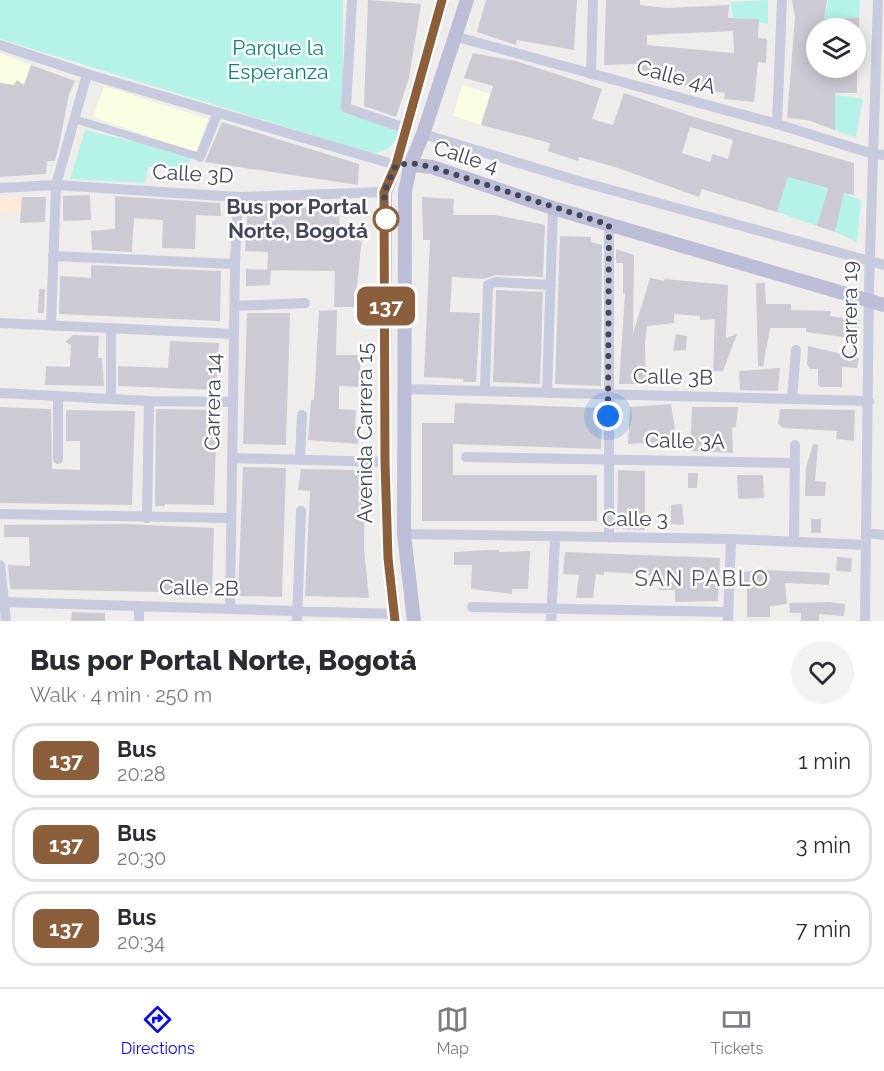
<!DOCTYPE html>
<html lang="en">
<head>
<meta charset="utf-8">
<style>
  body { margin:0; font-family:Raleway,sans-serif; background:#f2f2f3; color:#2b2b33; height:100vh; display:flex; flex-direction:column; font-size:22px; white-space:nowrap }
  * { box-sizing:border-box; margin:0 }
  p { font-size:20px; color:#7c7c81 }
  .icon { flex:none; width:33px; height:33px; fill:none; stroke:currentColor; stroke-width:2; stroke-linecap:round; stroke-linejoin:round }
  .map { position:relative; height:621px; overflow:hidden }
  .details { display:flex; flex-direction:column; background:#fff; flex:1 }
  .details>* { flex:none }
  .badge { padding:0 12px; border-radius:9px; font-size:21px; line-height:39px }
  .tools { position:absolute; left:806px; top:18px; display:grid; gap:12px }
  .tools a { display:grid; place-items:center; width:60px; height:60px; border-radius:50%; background:#fff; box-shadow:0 3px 15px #0003; font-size:30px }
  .you { position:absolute; width:30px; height:30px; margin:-15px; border:4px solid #fff; border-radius:50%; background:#1a73e8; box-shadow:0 0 0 9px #1a73e833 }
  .map>.badge { position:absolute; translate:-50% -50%; box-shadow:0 0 0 3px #fff }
  .round { display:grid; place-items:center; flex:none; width:63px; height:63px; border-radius:32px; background:#f2f2f3 }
  .summary { display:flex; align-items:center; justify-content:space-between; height:102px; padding:0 30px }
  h1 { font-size:28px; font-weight:800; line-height:45px }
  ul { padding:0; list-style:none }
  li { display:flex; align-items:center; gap:18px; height:75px; margin:0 12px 9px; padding:0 18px; border:3px solid #e1e1e2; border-radius:24px }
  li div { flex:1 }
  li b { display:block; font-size:22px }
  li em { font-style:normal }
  li .badge { min-width:66px; font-weight:700; text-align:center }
  .dock { display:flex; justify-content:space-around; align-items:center; height:84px; border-top:2px solid #e1e1e2; background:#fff; font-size:16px; color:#7c7c81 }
  .dock a { display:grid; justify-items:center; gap:3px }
  .dock .on { color:#0a0aea }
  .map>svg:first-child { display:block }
  .commercial { fill:#f9fde1 }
  .medical { fill:#fcebd8 }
  .green { fill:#b5f2e7 }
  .building { fill:#cccbd4; fill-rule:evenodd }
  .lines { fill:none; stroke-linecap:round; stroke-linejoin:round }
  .pedestrian { stroke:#c8cade; stroke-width:8 }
  .minor { stroke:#c8cade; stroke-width:10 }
  .secondary { stroke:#bcbdd7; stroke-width:14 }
  .line-casing { stroke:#fff; stroke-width:14 }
  .line { stroke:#8b5e3c; stroke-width:9 }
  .walk { stroke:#43455a; stroke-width:6; stroke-dasharray:0 10.8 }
  .stop-dot { fill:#fff; stroke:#8b5e3c; stroke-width:3 }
  .labels { text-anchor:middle; stroke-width:5; stroke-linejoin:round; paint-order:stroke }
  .park-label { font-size:21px; fill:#0f8079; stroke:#fff }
  .street-label { font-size:21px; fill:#43455a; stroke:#fff }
  .stop-label { font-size:21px; font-weight:bold; fill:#43455a; stroke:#fff; text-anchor:end }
  .neighbourhood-label { font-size:22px; letter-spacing:1.5px; fill:#585861; stroke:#fff }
</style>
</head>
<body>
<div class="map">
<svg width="884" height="621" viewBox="0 0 884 621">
  <rect width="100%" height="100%" fill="#efedeb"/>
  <path class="commercial" d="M0,53L31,65L24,85L17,80L14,85L0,83Z
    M462,85L491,94L481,125L453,116Z
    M104,86L208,119L196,153L93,117Z"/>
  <path class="medical" d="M0,197H22L19,213L0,211Z"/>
  <path class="green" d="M0,0H343V113L401,129C393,145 388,155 368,152L0,39Z
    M768,0V24L759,23L758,19L733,18L731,2Z
    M828,0H860L859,18L824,19Z
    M823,93L863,99L856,138L835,130V109Z
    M85,130L191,155L188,176L181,174V168L148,167L145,183L70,179Z
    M788,177L828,188L817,226L777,212Z
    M844,193L861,201L857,242L835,232Z"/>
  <path class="building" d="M368,0L421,4L409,78L396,117L364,106Z
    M486,0H577L574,50L517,40L516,45L477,32Z
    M606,0H640V5L667,8L729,5L728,18L759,19L758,38L767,39L766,63L758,62L754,102L724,99L725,93L678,84V80L644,71L636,72V64L604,65ZM733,31L734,53L647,45V35Z
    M792,0H827L824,19L859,18V28H816V68H857V93H835V130L807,120L787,118L795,17Z
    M473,53L516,61L602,89L592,119L613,125L624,93L694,117L854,163V195L844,193L835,232L817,226L828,188L788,177L777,212L702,189L699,197L615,167L579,157L578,161L548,151L550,143L481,125L493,86L464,78ZM690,127L733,140L728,159L713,154L710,162L682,153Z
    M31,65L75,81L69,94L59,146L55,161H47L46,174L0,177V83L14,85L17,80L24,85Z
    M222,122L359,164L358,185L205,162Z
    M90,195L91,220L63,221V196Z
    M115,196L220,203L221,216L196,215L195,249L162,248L163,220L134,218L132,252L92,250L91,231L115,229Z
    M22,197H46L45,222L20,223Z
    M422,197L454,199L453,215H496L545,225L543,277L495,275L484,279L452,277L450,312L480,313L476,382H463V379L424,377L430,240H423Z
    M272,203V215H299L300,207L339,205L340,240L362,237L355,307H334L335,271L267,270L268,252L245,251L248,204Z
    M560,236L591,237V242L602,245L601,386L555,384Z
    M616,249L634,255L633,334L650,278L664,281L665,279L728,285L726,338L737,334L723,371H713L715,319L700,320V316L674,314V323L647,326L645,344L646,384H619L625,293L623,294V263H616Z
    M91,265L221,271L220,321L59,314L60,276L91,278Z
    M246,269L271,270L270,285L246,286Z
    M756,283H765L766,304H791V310L831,311L830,316L860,320L857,339L806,332V328H770L763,367L758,366Z
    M39,289H45L44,313H38Z
    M496,290L543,292L540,384L493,382Z
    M337,310L336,355H360L361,387L339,386V409L356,410L355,426H359L358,444L308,440L311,400H314L319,311Z
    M247,313H290L286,445L243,444Z
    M676,334L687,336L686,350L673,351Z
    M73,335L99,336L98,358H102L104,386L45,385L46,366L70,367L71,345L65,342Z
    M170,341L219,343L216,390L118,386V366L168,368Z
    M808,346L859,358L857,368L842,367V387H821L818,385V369H810L807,364Z
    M780,368L778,391L740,390L739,371Z
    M455,403L602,408L601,449L453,444V475H597V521H422V423H454Z
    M671,404L678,450H666L667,442L628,444L630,407Z
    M0,407L51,409L52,469L80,470V441H66V410L135,411L132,505L0,503Z
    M692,407H738L736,427H732L733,453L690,451Z
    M156,409L217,410L214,505L165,504V506H155Z
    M780,409L855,410L854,441L836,439L837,431L783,428L778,424Z
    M813,444L818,445L815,481L826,482L825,496H805L806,468Z
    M243,467L286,468L282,597L238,596Z
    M301,469L365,470L364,549L369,598L305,596L310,491L298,490Z
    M618,470L645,471V530L617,529Z
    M688,473H698L697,488H688Z
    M737,475H763L764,498L738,499Z
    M682,504L684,525L671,524V505Z
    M811,519H821V533H811Z
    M125,524L214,528L212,593L10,589L8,565L30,566L29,537H4V525Z
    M486,550H499V552L530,551L528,589H512V594L471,589L472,565H454V552Z
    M565,552L720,558L718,601L675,602V590H659V579L646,574L604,572V575L596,574L593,598H576L579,575L563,574Z
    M837,557L852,558L851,572L836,571Z
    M765,570L830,573L829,585L785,583L787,604L770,606V617H747V587H741V572Z
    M829,602L845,604L844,616L819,614V621H801V613H790L789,603Z
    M72,612L105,613V621H71Z"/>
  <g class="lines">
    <path class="pedestrian" d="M74,119L200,157"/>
    <path class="minor" d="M352,0L346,108L405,128
      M457,37L777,124L873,154L884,155
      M0,45L87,74L396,165
      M591,74L593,0
      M777,124L782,0
      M423,134L582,182L884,265
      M200,157L218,112
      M0,188L56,185L238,197L385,192
      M53,256L235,264
      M235,306L305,303
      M0,323L234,334
      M51,325L56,185L87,74
      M405,389L869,401
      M485,391L488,285L495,282L551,285
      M0,393L149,401L233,402
      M547,393L553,208
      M58,396V459
      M111,398V328
      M792,399L796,350
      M466,457L795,463
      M232,458L385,462
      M300,459L302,415
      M0,514L230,518
      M147,518L149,401
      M866,533L884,535
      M404,534L731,539L866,545
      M609,538V225
      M794,542L795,445
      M0,565L6,621
      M5,602L394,614
      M139,607V621
      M472,607L728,612
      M230,608L235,264L238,197
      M297,621L301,511
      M551,621L555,538
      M728,621L731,539
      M865,621L869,286L878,0"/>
    <path class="secondary" d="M404,164L432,167L553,208L884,305
      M395,621L388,557L385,462V192L396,165L442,0
      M414,621L404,534L405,191L411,163L423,134L467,0"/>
  </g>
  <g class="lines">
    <defs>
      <path id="line" d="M395,621L388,558L385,462L384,192L396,165L442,0"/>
    </defs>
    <use href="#line" class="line-casing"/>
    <use href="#line" class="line"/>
    <path class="walk" d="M386,219L384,192L396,165L411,163L432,167L609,225L608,416"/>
  </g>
  <circle class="stop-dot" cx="386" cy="219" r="12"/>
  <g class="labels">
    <g class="park-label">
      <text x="278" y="55">Parque la<tspan x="278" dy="24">Esperanza</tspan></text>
    </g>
    <g class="street-label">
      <text transform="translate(676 77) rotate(15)" y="7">Calle 4A</text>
      <text transform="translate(466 157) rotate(18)" y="7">Calle 4</text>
      <text transform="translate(193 174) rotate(3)" y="7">Calle 3D</text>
      <text transform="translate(850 310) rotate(-90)" y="7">Carrera 19</text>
      <text transform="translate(673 377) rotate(1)" y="7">Calle 3B</text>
      <text transform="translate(213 402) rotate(-89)" y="7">Carrera 14</text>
      <text transform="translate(365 433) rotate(-90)" y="7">Avenida Carrera 15</text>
      <text transform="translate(685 441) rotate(1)" y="7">Calle 3A</text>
      <text x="635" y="526">Calle 3</text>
      <text transform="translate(199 588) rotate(1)" y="7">Calle 2B</text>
    </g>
    <g class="stop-label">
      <text x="368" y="214">Bus por Portal<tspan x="368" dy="24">Norte, Bogotá</tspan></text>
    </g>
    <g class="neighbourhood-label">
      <text x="702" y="586">SAN PABLO</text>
    </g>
  </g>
</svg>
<div class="tools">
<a><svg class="icon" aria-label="layers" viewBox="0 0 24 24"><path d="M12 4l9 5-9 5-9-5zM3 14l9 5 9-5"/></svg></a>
</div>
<div class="you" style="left:608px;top:416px"></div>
<b class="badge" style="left:386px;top:306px;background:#8b5e3c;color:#fff">137</b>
</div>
<section class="details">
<div class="summary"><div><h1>Bus por Portal Norte, Bogotá</h1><p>Walk · 4 min · 250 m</p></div><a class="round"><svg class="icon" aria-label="heart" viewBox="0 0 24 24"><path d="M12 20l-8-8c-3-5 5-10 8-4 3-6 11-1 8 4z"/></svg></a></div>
<ul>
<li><span class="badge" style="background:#8b5e3c;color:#fff">137</span><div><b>Bus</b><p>20:28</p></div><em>1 min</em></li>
<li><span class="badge" style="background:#8b5e3c;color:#fff">137</span><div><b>Bus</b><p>20:30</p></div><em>3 min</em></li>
<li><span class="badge" style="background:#8b5e3c;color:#fff">137</span><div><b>Bus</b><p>20:34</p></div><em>7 min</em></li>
</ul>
</section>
<nav class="dock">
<a class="on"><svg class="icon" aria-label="directions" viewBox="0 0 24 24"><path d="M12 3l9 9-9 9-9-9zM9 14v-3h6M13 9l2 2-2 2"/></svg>Directions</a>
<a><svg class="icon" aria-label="map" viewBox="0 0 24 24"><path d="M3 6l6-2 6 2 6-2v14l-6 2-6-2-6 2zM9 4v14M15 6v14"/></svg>Map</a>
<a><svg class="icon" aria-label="tickets" viewBox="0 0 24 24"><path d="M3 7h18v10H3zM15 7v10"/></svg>Tickets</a>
</nav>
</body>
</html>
